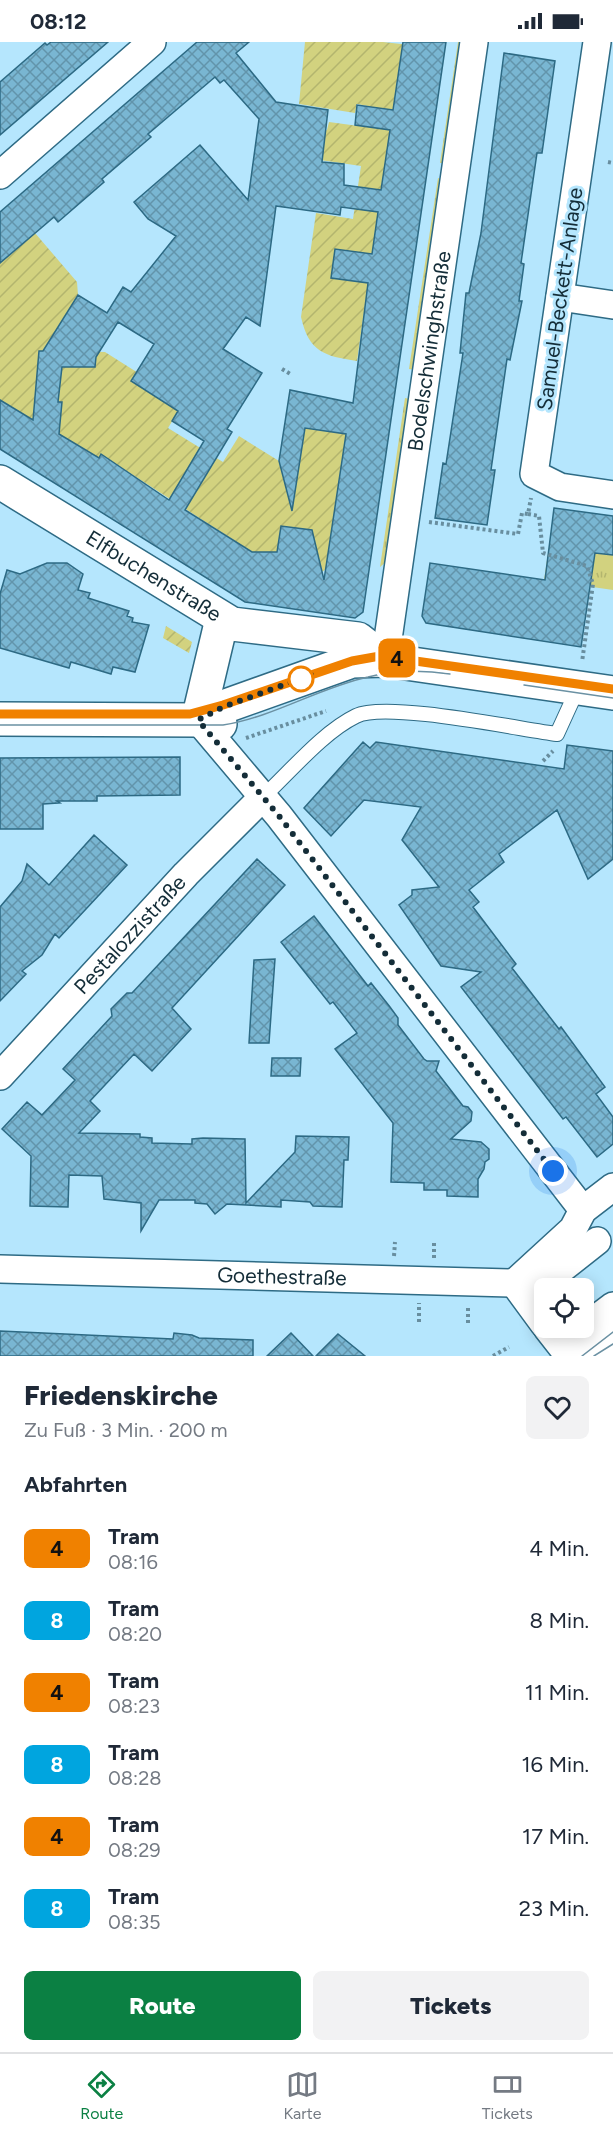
<!DOCTYPE html>
<html lang="de">
<head>
<meta charset="utf-8">
<style>
  body { margin:0; font-family:Figtree,sans-serif; background:#f2f2f3; color:#1f2937; height:100vh; display:flex; flex-direction:column; font-size:22px; white-space:nowrap }
  * { box-sizing:border-box; margin:0 }
  p { font-size:20px; color:#747a83 }
  .icon { flex:none; width:33px; height:33px; fill:none; stroke:currentColor; stroke-width:2; stroke-linecap:round; stroke-linejoin:round }
  .map { position:relative; height:1314px; overflow:hidden }
  .panel { display:flex; flex-direction:column; background:#fff; flex:1 }
  .panel>* { flex:none }
  .badge { padding:0 12px; border-radius:9px; font-size:21px; line-height:39px }
  .controls { position:absolute; left:534px; top:1236px; display:grid; gap:12px }
  .controls a { display:grid; place-items:center; width:60px; height:60px; border-radius:9px; background:#fff; box-shadow:0 3px 15px #0003; font-size:30px }
  .you { position:absolute; width:30px; height:30px; margin:-15px; border:4px solid #fff; border-radius:50%; background:#1a73e8; box-shadow:0 0 0 9px #1a73e833 }
  .map>.badge { position:absolute; translate:-50% -50%; box-shadow:0 0 0 3px #fff }
  h2 { padding:0 24px; font-size:22px; line-height:54px }
  .round { display:grid; place-items:center; flex:none; width:63px; height:63px; border-radius:9px; background:#f2f2f3 }
  .headline { display:flex; align-items:center; justify-content:space-between; height:102px; padding:0 24px }
  h1 { font-size:28px; font-weight:800; line-height:45px }
  .primary-button { display:flex; gap:12px; margin-top:auto; padding:12px 24px }
  .primary-button a { flex:1; height:69px; border-radius:9px; background:#0b8043; color:#fff; font-size:24px; font-weight:800; line-height:69px; text-align:center }
  .primary-button a+a { background:#f2f2f3; color:#1f2937 }
  ul { padding:0; list-style:none }
  li { display:flex; align-items:center; gap:18px; height:72px; padding:0 24px }
  li div { flex:1 }
  li b { display:block; font-size:22px }
  li em { font-style:normal }
  li .badge { min-width:66px; font-weight:700; text-align:center }
  .status { display:flex; justify-content:space-between; align-items:center; height:42px; padding:0 30px; background:#fff; direction:ltr }
  .status svg { height:16px; fill:currentColor }
  .menu { display:flex; justify-content:space-around; align-items:center; height:84px; border-top:2px solid #e0e1e3; background:#fff; font-size:16px; color:#747a83 }
  .menu a { display:grid; justify-items:center; gap:3px }
  .menu .current { color:#0b8043 }
  .map>svg:first-child { display:block }
  .grass { fill:url(#grass-tufts) }
  .garden { fill:url(#garden-furrows) }
  .building { fill:url(#building-cross-hatch); stroke:#2d6a84; stroke-width:1.5; fill-rule:evenodd }
  .lines { fill:none; stroke-linecap:round; stroke-linejoin:round }
  .lane-casing { stroke:#2e6b85; stroke-width:16 }
  .street-casing { stroke:#2e6b85; stroke-width:30 }
  .secondary-casing { stroke:#2e6b85; stroke-width:36 }
  .path { stroke:#688e9f; stroke-width:4; stroke-dasharray:3 3; stroke-linecap:butt }
  .lane { stroke:#fff; stroke-width:14 }
  .street { stroke:#fff; stroke-width:27 }
  .secondary { stroke:#fff; stroke-width:33 }
  .tram { stroke:#6b91a3; stroke-width:1.5 }
  .line-casing { stroke:#fff; stroke-width:14 }
  .line { stroke:#f08100; stroke-width:9 }
  .walk { stroke:#142d38; stroke-width:6; stroke-dasharray:0 10.8 }
  .stop-dot { fill:#fff; stroke:#f08100; stroke-width:3 }
  .labels { text-anchor:middle; stroke-width:6; stroke-linejoin:round; paint-order:stroke }
  .street-label { font-size:21px; fill:#142d38; stroke:#b5e6fd }
</style>
</head>
<body>
<div class="status"><b>08:12</b><svg viewBox="0 0 49 12"><path d="M0 12V9h3v3zM5 12V6h3v6zM10 12V3h3v9zM15 12V0h3v12zM26 1h20v11H26zM47 4h2v5h-2z"/></svg></div>
<div class="map">
<svg width="613" height="1314" viewBox="0 0 613 1314">
  <defs>
    <pattern id="grass-tufts" width="24" height="20" patternUnits="userSpaceOnUse" patternTransform="scale(1.5)"><rect width="24" height="20" fill="#d2d27f"/><path d="M3 7l-1-3M5 7V3M7 7l1-3M15 17l-1-3M17 17v-4M19 17l1-3" fill="none" stroke="#b3b56e"/></pattern>
    <pattern id="garden-furrows" width="10" height="10" patternUnits="userSpaceOnUse" patternTransform="scale(1.5)"><rect width="10" height="10" fill="#d2d27f"/><path d="M-1 1l2-2M0 10L10 0M9 11l2-2" fill="none" stroke="#b3b56e"/></pattern>
    <pattern id="building-cross-hatch" width="8" height="8" patternUnits="userSpaceOnUse" patternTransform="scale(1.5)"><rect width="8" height="8" fill="#79b6d2"/><path d="M0 0l8 8M0 8l8-8" fill="none" stroke="#6294ab"/></pattern>
  </defs>
  <rect width="100%" height="100%" fill="#b5e6fd"/>
  <path class="grass" d="M458,0H463L446,121H440Z
    M438,136L443,138L415,328L409,327Z
    M405,356L410,357L387,519L380,525Z
    M549,505L613,513V548L544,538Z"/>
  <path class="garden" d="M305,0H383L410,3L399,25L357,319C324,314 309,310 301,275L316,171L353,177L361,124L320,118L324,89L327,88L329,80L366,85L368,64L357,62L355,71L299,62Z
    M35,191L77,240L78,253L43,309L105,310L184,360L168,386L223,420L239,394L279,419L280,423L298,426L305,386L346,392L327,522L329,525L322,530L296,486L281,484L277,509L280,513L255,512L102,413L99,416L43,383L41,386L0,358V221Z
    M166,584L192,600L189,611L163,596Z"/>
  <path class="building" d="M51,0H108L0,93V40L45,1L47,3Z
    M197,0H249L236,11L276,60L328,68L322,120L344,122V143L381,148L390,88L355,83L357,63L393,68L403,0H446L365,556L363,570L355,576L245,560L0,407V358L33,378L39,309H43L78,253L107,271L123,245L131,250L176,194L148,177L134,160L200,103L248,158L259,77L224,38L220,41L215,35L148,92L151,95L102,137L104,140L58,180L54,175L0,221V170ZM276,164L340,173L341,165L378,170L372,212L335,207L331,236L368,241L353,361L290,348L279,419L292,469L305,386L346,392L324,538L312,488L281,484L277,510H252L185,468L232,390L227,387L262,331L223,307L246,275L260,284ZM118,280L154,302L131,339L178,369L172,379L204,399L169,458L101,412L99,416L59,392L62,360H58L62,325H95L96,315Z
    M504,11L555,19L542,111H537L521,221L524,222L519,259H522L510,318L507,317L491,428H495L487,483L435,476L443,421L446,422L463,311H460L466,251H469L481,191Z
    M554,466L613,474V513L595,511L581,605L426,581L422,574L430,521L545,538Z
    M47,521H67L83,532L78,548L90,551L88,556L129,569L127,574L133,576L132,580L149,583L135,630L113,625L111,632L71,620L69,626L0,606V552L7,528L20,532Z
    M363,700L370,706L376,700L564,727L567,703L613,709V817L588,837L557,768L499,812L504,820L469,848L479,860L473,865L516,922L512,926L559,987L561,985L605,1045L596,1052L613,1075V1102L597,1115L566,1075L563,1077L461,945L481,930L441,924L399,863L412,853V848L439,845L402,798L421,765L364,758L331,794L304,766Z
    M180,715V753L97,754V759H57L60,761L43,762V787H0V716Z
    M94,793L127,823L59,896L55,892L42,913L22,929L26,932L0,959V865L22,839L27,822L49,843Z
    M257,817L285,843L172,966L191,987L152,1029L134,1012L90,1059L100,1069L79,1091L140,1092V1095L152,1096V1101L192,1102V1097L203,1096L245,1097L246,1161L295,1110L296,1094L349,1095L348,1118H344L342,1165L313,1164L310,1160L281,1158V1165L227,1162L215,1172L207,1162L195,1161V1158H159L141,1189V1161L104,1157L102,1134L69,1133L68,1165L30,1164L31,1114L2,1087L27,1060L42,1073L75,1038L63,1027L112,974L111,967L127,951H132Z
    M314,874L368,944L371,941L390,965L398,976V983L424,1017L427,1019H439L436,1029L463,1064L468,1065L472,1070L471,1079L451,1097L481,1100L489,1107V1117L485,1120L484,1127L478,1137V1155L447,1154V1148H424V1141L391,1140L393,1081L335,1007L357,991L333,960L330,962L281,900Z
    M275,917L269,1001H249L254,918Z
    M272,1016H301L300,1034H271Z
    M0,1289L173,1297L174,1291L192,1293L199,1296L253,1298V1314H0Z
    M291,1291L313,1314H267Z
    M338,1292L365,1314H316Z"/>
  <g class="lines">
    <defs>
      <path id="lane" d="M263,755C290,730 323,690 356,674C386,659 518,687 557,692L578,646"/>
      <g id="street">
        <path d="M597,0L534,432L560,445L613,453"/>
        <path d="M0,133L152,0"/>
        <path d="M560,255L613,263"/>
        <path id="s1" d="M385,618L474,0"/>
        <path d="M198,678L279,774L583,1168"/>
        <path id="s2" d="M0,1034L186,832L263,755"/>
        <path id="s3" d="M0,1227L514,1241"/>
        <path d="M514,1241L573,1187L583,1168L613,1145"/>
        <path d="M514,1241L544,1282"/>
        <path d="M536,1247L597,1199"/>
        <path d="M547,1286L569,1314"/>
        <path d="M576,1292L613,1264"/>
      </g>
      <g id="secondary">
        <path id="s4" d="M0,440L232,582L358,597L385,618"/>
        <path d="M0,677L198,678L220,682"/>
        <path d="M198,678L223,665L352,619L385,618L613,651"/>
        <path d="M198,678L222,577"/>
        <path d="M587,1314L613,1294"/>
      </g>
    </defs>
    <use href="#lane" class="lane-casing"/>
    <use href="#street" class="street-casing"/>
    <use href="#secondary" class="secondary-casing"/>
    <path class="path" d="M608,120L613,121
      M282,327L292,333
      M528,472L539,474L543,511L587,524L593,542L582,620
      M429,480L518,492L522,471L528,472L531,456
      M246,696L326,669
      M543,719L553,709
      M394,1214L395,1200
      M434,1216V1201
      M419,1280V1261
      M468,1281V1264
      M493,1314L509,1305"/>
    <use href="#lane" class="lane"/>
    <use href="#street" class="street"/>
    <use href="#secondary" class="secondary"/>
    <path class="tram" d="M524,643L613,656
      M0,672H190L223,663L352,619L380,614L613,647
      M0,683H223C274,675 318,646 368,635C395,628 423,628 450,632
      M582,1314L613,1290
      M594,1314L613,1302"/>
  </g>
  <g class="lines">
    <defs>
      <path id="line" d="M0,672H190L223,663L352,619L380,614L613,647"/>
    </defs>
    <use href="#line" class="line-casing"/>
    <use href="#line" class="line"/>
    <path class="walk" d="M301,637L311,633L223,665L198,678L279,774L553,1129"/>
  </g>
  <circle class="stop-dot" cx="301" cy="637" r="12"/>
  <g class="labels">
    <g class="street-label">
      <text transform="translate(560 257) rotate(-82)" y="7">Samuel-Beckett-Anlage</text>
      <text dy="7" stroke="none"><textPath href="#s1" startOffset="312">Bodelschwinghstraße</textPath></text>
      <text dy="7" stroke="none"><textPath href="#s4" startOffset="180">Elfbuchenstraße</textPath></text>
      <text dy="7" stroke="none"><textPath href="#s2" startOffset="192">Pestalozzistraße</textPath></text>
      <text dy="7" stroke="none"><textPath href="#s3" startOffset="282">Goethestraße</textPath></text>
    </g>
  </g>
</svg>
<div class="controls">
<a><svg class="icon" aria-label="locate" viewBox="0 0 24 24"><circle cx="12" cy="12" r="6"/><path d="M12 2v4M12 18v4M2 12h4M18 12h4"/></svg></a>
</div>
<div class="you" style="left:553px;top:1129px"></div>
<b class="badge" style="left:397px;top:616px;background:#f08100;color:#111">4</b>
</div>
<section class="panel">
<div class="headline"><div><h1>Friedenskirche</h1><p>Zu Fuß · 3 Min. · 200 m</p></div><a class="round"><svg class="icon" aria-label="heart" viewBox="0 0 24 24"><path d="M12 20l-8-8c-3-5 5-10 8-4 3-6 11-1 8 4z"/></svg></a></div>
<h2>Abfahrten</h2>
<ul>
<li><span class="badge" style="background:#f08100;color:#111">4</span><div><b>Tram</b><p>08:16</p></div><em>4 Min.</em></li>
<li><span class="badge" style="background:#00a5df;color:#fff">8</span><div><b>Tram</b><p>08:20</p></div><em>8 Min.</em></li>
<li><span class="badge" style="background:#f08100;color:#111">4</span><div><b>Tram</b><p>08:23</p></div><em>11 Min.</em></li>
<li><span class="badge" style="background:#00a5df;color:#fff">8</span><div><b>Tram</b><p>08:28</p></div><em>16 Min.</em></li>
<li><span class="badge" style="background:#f08100;color:#111">4</span><div><b>Tram</b><p>08:29</p></div><em>17 Min.</em></li>
<li><span class="badge" style="background:#00a5df;color:#fff">8</span><div><b>Tram</b><p>08:35</p></div><em>23 Min.</em></li>
</ul>
<div class="primary-button"><a>Route</a><a>Tickets</a></div>
</section>
<nav class="menu">
<a class="current"><svg class="icon" aria-label="directions" viewBox="0 0 24 24"><path d="M12 3l9 9-9 9-9-9zM9 14v-3h6M13 9l2 2-2 2"/></svg>Route</a>
<a><svg class="icon" aria-label="map" viewBox="0 0 24 24"><path d="M3 6l6-2 6 2 6-2v14l-6 2-6-2-6 2zM9 4v14M15 6v14"/></svg>Karte</a>
<a><svg class="icon" aria-label="tickets" viewBox="0 0 24 24"><path d="M3 7h18v10H3zM15 7v10"/></svg>Tickets</a>
</nav>
</body>
</html>
